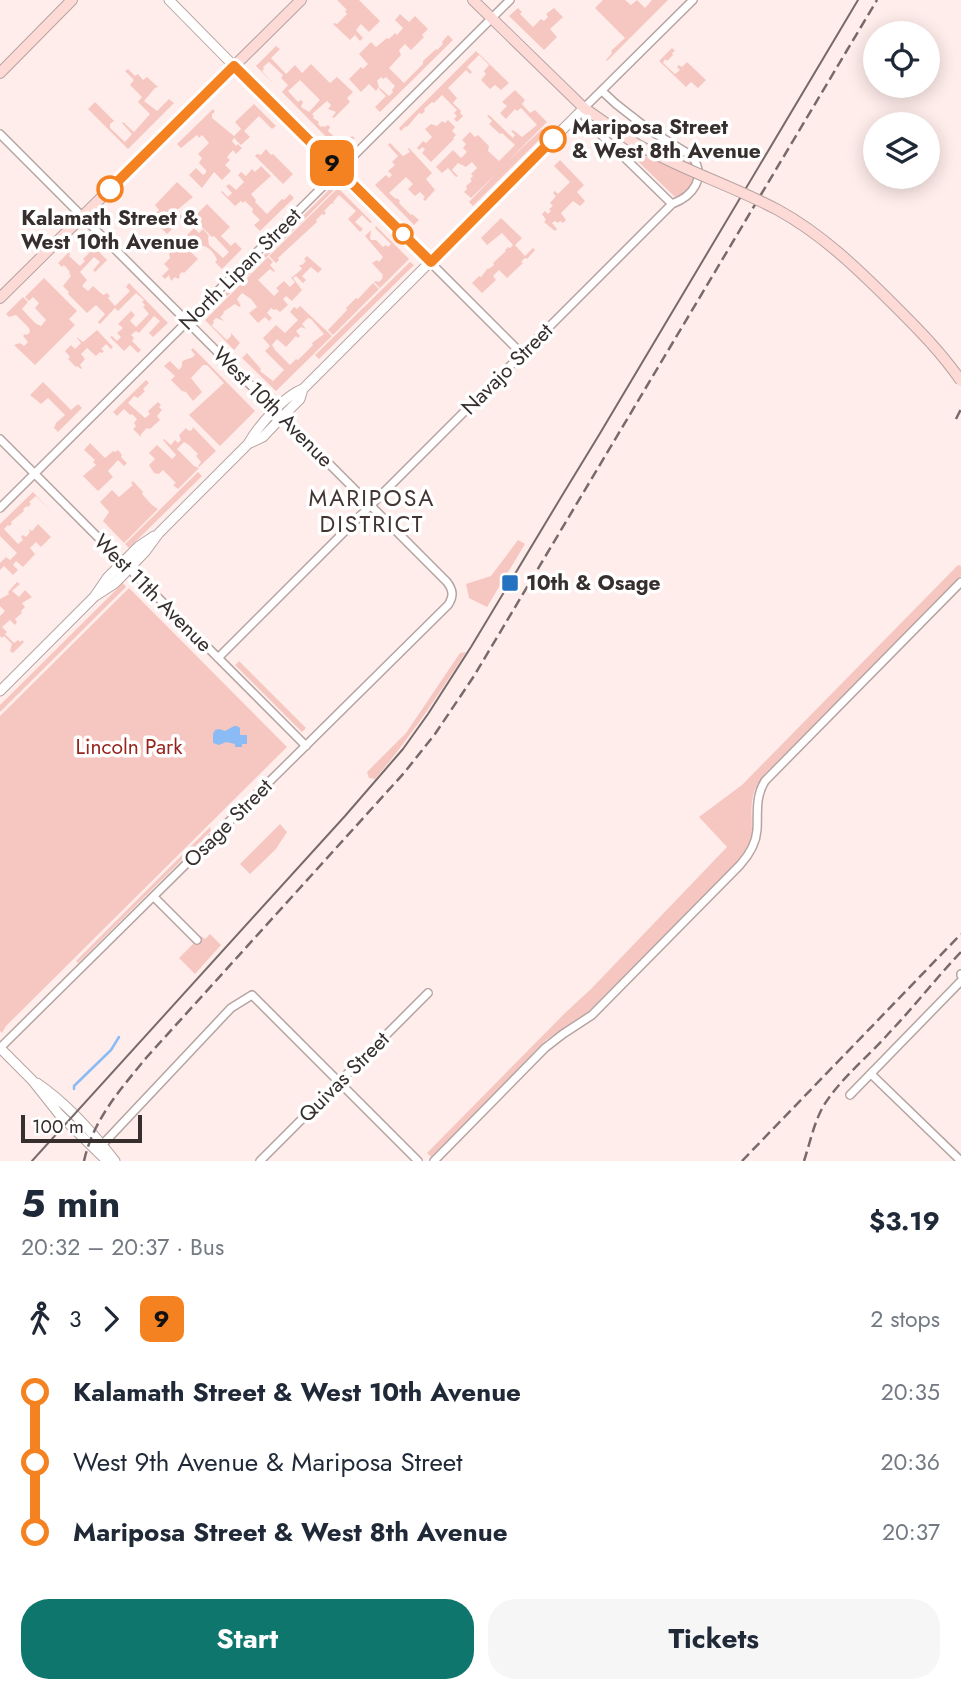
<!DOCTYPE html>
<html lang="en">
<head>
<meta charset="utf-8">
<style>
  body { margin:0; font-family:Jost,sans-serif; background:#f6f6f7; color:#1f2937; height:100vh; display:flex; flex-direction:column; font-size:26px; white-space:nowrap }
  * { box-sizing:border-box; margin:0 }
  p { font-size:23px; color:#747a83 }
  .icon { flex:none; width:38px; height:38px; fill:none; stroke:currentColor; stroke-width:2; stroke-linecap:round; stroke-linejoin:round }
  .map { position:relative; height:1161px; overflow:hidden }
  .panel { display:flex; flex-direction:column; background:#fff; flex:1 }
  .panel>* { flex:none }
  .badge { padding:0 14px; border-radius:10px; font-size:24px; line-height:46px }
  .controls { position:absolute; left:863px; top:21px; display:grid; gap:14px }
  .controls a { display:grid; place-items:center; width:77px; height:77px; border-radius:50%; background:#fff; box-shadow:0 4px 18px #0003; font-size:35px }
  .scale { position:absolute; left:21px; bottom:18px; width:121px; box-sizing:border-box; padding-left:7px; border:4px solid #362f2e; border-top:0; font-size:19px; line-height:24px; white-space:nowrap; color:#362f2e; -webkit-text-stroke:5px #fff; paint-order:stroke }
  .map>.badge { position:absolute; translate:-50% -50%; box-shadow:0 0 0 4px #fff }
  .legs { display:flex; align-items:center; gap:10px; height:77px; padding:0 21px; font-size:23px }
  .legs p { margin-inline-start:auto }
  .summary { display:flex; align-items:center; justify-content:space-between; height:119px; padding:0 21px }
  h1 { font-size:38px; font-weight:700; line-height:52px }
  .action { display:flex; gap:14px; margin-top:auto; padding:14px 21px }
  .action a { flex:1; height:80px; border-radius:28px; background:#0f766e; color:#fff; font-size:28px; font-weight:700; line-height:80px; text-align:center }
  .action a+a { background:#f6f6f7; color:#1f2937 }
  ul { padding:0 21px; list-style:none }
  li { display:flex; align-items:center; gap:24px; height:70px; font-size:26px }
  li i { display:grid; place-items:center; width:10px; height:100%; margin:0 9px; background:currentColor }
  li i::after { content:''; width:18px; height:18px; margin:-9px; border:5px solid; border-radius:50%; background:#fff }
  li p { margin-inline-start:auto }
  li:first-child i { background:linear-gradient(#0000 50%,currentColor 0) }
  li:last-child i { background:linear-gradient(currentColor 50%,#0000 0) }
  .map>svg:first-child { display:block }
  .green { fill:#f6c7c0; fill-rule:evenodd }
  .water { fill:#8abbf5 }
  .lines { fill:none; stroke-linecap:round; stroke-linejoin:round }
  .stream { stroke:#8abbf5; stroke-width:2.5 }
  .minor-casing { stroke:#b5a4a2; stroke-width:10 }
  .tertiary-casing { stroke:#b5a4a2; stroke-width:11 }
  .secondary-casing { stroke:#b5a4a2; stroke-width:12 }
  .minor { stroke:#fff; stroke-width:7 }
  .tertiary { stroke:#fff; stroke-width:9 }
  .secondary { stroke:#fedad6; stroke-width:10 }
  .tram { stroke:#766b6a; stroke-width:2 }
  .rail { stroke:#766b6a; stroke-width:2.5; stroke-dasharray:10 5; stroke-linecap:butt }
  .secondary-bridge-casing { stroke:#b5a4a2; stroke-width:12; stroke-linecap:butt }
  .secondary-bridge { stroke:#fedad6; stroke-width:10 }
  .line-1-casing { stroke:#fff; stroke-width:16 }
  .line-1 { stroke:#f58220; stroke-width:10 }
  .stop-1-dot { fill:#fff; stroke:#f58220; stroke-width:3.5 }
  .poi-dot { fill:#2572c1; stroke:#fff; stroke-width:2.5 }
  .labels { text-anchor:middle; stroke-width:7; stroke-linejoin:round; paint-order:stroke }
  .stop-label { font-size:21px; font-weight:bold; fill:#362f2e; stroke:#fff; text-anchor:start }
  .street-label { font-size:21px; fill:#362f2e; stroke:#fff }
  .poi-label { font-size:21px; font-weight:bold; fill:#362f2e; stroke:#fff; text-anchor:start }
  .park-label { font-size:21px; fill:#97241d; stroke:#fff }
  .neighbourhood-label { font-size:23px; letter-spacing:2px; fill:#423533; stroke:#fff }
</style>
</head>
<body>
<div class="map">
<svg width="961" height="1161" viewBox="0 0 961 1161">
  <rect width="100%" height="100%" fill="#ffedeb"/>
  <path class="green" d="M337,0H359L380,21L369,32L361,24L356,30L363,38L360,41L355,35L350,40L333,24L334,23L337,24L347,14L345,11L347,10Z
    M603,0H625L631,5L637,0L645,8L652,0H668L607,61L606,60L612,53L611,51L625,38L595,8Z
    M518,8L522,12L520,14L533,27L541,19L544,21L548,17L546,14L554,8L563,17L550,29L557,37L544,50L509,16Z
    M400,14L409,22L415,16L428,29L422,35L424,37L411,50L405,44L399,50L401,55L389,68L404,83L423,64V61L436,49L437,50L443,44L442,42L448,35L453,40L380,112L375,107L386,96L379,89L380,88L389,96L393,92L392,90L395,86L386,77L383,79L381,77L377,81L379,87L376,91L369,84L361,92L349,79L361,67L363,69L368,64L359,54L371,42L376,47L387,38L389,39L395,33L397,35L403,28L395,20Z
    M276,46L280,49L271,58L286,74L295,65L302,73L311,64L330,83L337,77L353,92L347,98L350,102L334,118L332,117L336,112L328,109L331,105L327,101L312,114L314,116L313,118L319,122L318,124L321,127L323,126L325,127L328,125L330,127L328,131L341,143L343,142L345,143L352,136L355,138L341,152L282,92L288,85L281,78L283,75L269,62L263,67L264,69L262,71L274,84L256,66ZM300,80L320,100L309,112L301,107L303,102L301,100L298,102L288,91Z
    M672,48L675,51L672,53L673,55L667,61L665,59L663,63L675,74L680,70L677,67L679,65L682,67L687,62L706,80L698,88L691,82L686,87L659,61Z
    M476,51L509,83L501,90L495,85L490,89L481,80L486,74L484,71L489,65L479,55L467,67L472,72L470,74L466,70L448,88L457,98L453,103L461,111L460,113L463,116L457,122L454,119L457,116L454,113L457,110L442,95L434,103L432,102L424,109L425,111L422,114L419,113L407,127L406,126L401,131L399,128Z
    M128,69L135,76L138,74L143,80L147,77L158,87L155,88L144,101L157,111L169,99L174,103L128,149L88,109L95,102L114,121L110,124V128L125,142L132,134L122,123L123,122L134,132L150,114L138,102L142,97L130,85L134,80L125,71Z
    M515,90L525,100L522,104L530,113L535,110L547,122L508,161L542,129L546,133L473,206L469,202L496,174L471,198L464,192L467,189L466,186L472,181L470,179L473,176L471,174L477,168L472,162L466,167L458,163L452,170L458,176L456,177L448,168L442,173L436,167L453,150L461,158L467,152L463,148L466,144L462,140L470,132L475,137L478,135L489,146L488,151L499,161L515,145L502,133L500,134L489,124L492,121L487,116L489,115L513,138L515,135L511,131L513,130L522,137L537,125L521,108L517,111L515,109L506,119L500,113L507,106L502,102Z
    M254,104L276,126L272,129L259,116L244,131L250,137L241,145L234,138L232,141L236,146L238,144L242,148L236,154L233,150L227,157L230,160L225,165L231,171L222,180L214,172L202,188L189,175L196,168L203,175L206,173V170L199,163L202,158L198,154L209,143L202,135L199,138L197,135L181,148L177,144L213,109L215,112L212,114V118L234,136L241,129L235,122Z
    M448,120L455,127L452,131L456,135L453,138L454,139L431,162L422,153L425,149L422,147L419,150L417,148L423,141L426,143L432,137L425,129L431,124L437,126L442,121L445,123Z
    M390,143L403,156L410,152L408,149L409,148L432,173L426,179L435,190L425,201L423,199L425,197L420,192L415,196L408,189L413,184L406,177L389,193L396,199L397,198L400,201L399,203L411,215L412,214L419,220L414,225L375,185L386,175L389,178L392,175L388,171L395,165L392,162L398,156L388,145Z
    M622,146L653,160H690C698,175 693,188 678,197H675Z
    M266,149L271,155L273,154L293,174L283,184L255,156L257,154L261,155Z
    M560,160L584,185L577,192L585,201L580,206L573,201L561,213L566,220L563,223L560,221L558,223L555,221L552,223L557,229L555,231L544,222L546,220L542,214L545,211L548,214L551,211L549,209L553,206L550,203L556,196L553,193L555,191L558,194L570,182L554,166Z
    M261,166L271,176L251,194L256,200L255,202L267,214L282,199L284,200L290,194L294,198L260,231L254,225L260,220L252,212L253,209L245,201L243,203L241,201L235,206L221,192L222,191L228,197L232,193L226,186L229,184L236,190L244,182L238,175L241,172L246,176L252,169L255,172Z
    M177,182L193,197L177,210L183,218L181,220L173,211L167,217L164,216L163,219L173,228L167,234L151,218L159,210L155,205Z
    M332,183L337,187L204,319L202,317L327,192Z
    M338,188L372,222L370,223L362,215L355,222L363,229L360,232L348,219L356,211L339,195L333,202L335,204L332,203L324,211L326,213L324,215L322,214L316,220L317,222L278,258L279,260L276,263L269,256Z
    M207,204L230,227L221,236L231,246L235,242L242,249L222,269L215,262L217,260C213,250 207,245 196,245L187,235L194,228L199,233L203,229L209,236L208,238L209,245L223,258L229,252L214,236L212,237L199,224L201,222L195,216Z
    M501,218L522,238L515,245L525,256L533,248L535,250L527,259L525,258L521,262L523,263L507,278L499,270L493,276L496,280L482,293L472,283L479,276L481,277L488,268L489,269L494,265L493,263L506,251L505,250L508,247L510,248L513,245L502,233L487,245L481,238Z
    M376,226L409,259L380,288L374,282L376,281L379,282L383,278L382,277L383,275L372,263L377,260L379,262L383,257L365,236L371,230L370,238L371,240H376L383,247L386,245L388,247L391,244L375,228Z
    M84,237L107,260L95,272L93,270L100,262L94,257L80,272L87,280L82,286L88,291L93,286L103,295L107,293L110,296L108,298L115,306L130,291L126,287L129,283L168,323L153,337L149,333L160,321L154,316L139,333L136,331L131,335L134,338L132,341L141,350L138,353L130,345L124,351L110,337L112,336L117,341L121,337L117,333L123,328L118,324L131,311L135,315L130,321L136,327L149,314L143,307L145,305L142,302L144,300L136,293L118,311L115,308L100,324L98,322L105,314L96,305L87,313L68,294L69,292L63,286L71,276L69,273L70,272L64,265L62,267L58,263L69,252L70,254L69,256L80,266L85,261L83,259L91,251L83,242L81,243L79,242Z
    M186,237L195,246L191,252L198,259L184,273L182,272L179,275L180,277L178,279L175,277L171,281L169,275L165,279L162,276L169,269L164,264L170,258L169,254L171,251L173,252L182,243L181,242Z
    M307,256L322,269L318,273L311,267L302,276L306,280L303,283L296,276L293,278L302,290L292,301L286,296L283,299L288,305L280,312L276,309L274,310L271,308L267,313L272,318L269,321L265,317L258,323L249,313L257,307L251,299L242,293L237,299L241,306L239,307L235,304L223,312L224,313L220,317L224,321L216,318L213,321L214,322L212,326L227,340L231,336V333L240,343L234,350L205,320L268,257L273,262L270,265L275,271L274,272L270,269L258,280L274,296L279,291L276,288L284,281L290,287L295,282L291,278L302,269L299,265H302L306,261L304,259Z
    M410,262L414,265L319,359L315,355Z
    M44,278L77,311L69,319L75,325L35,365L14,345L20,343L24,346L28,342L23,336L25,334L27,335L30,332L29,328L16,315L9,317L6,314L23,297L28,302L22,309L35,323L41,326L46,320L35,308L39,303L33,297L29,301L25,297Z
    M373,283L379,289L333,335L328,330L347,310L346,308L356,298L358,299Z
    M300,306L332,336L276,391L242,358L247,353L261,369L260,371L273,381L284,370L265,351L270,346L263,338L276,325L285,333L298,320L290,312L294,307L297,309ZM308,318L311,319L324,334L312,343L313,345L298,360L296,359L290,365L275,350L272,345L277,339L286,347L296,336L298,338L300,336L296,331L301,327L306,329L302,324Z
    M97,330L113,347L111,349L106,344L101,349L104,351L102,353L100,352L96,356L87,348L81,354L85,359L80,365L82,368L81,369L77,366L76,367L68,359L70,357L65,351L71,345L75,349L81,343L77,338V337L83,342Z
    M193,348L255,411L220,446L189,415L224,383L208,366L206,365H203L191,378L202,392L193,401L186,392L182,391L171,380L175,376L164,366L170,361L179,370L182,366V362C186,358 190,360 195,355L191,350Z
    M146,380L149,383L143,389L145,391L138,398L134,396L128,403L145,418L150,414L148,411L158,402L161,405L159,407L162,410L157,416L160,420L150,429L147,428L141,434V437L133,429L136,426L134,423L137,419L132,414L130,415L124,409L117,416L113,412Z
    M43,382L71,410L78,404L82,408L58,432L54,428L56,423L65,415L48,398L41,404L30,395Z
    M193,427L216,451L199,467L198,466L201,462L196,456L198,454L189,445L184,442L177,449L194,466L199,468L178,489L173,485L176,483L163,470L159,474L154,473L149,465L155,459L149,453L157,445L172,459L176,455L163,440L164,439L171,445L175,440L178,443L181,440L179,435L186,428L189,431L192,430Z
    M90,443L105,458L113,451L115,452L118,450L122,455L121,457L127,463L124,466L118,460L108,471L113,477L98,491L83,476L96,465L93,462L95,460L84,450Z
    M198,472L202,476L129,548L125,544Z
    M133,481L143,492L142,494L152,505L158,509L124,543L103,521L109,512L100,502L112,490L119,497L133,485L131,483Z
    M33,492L52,512L36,496L29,502L31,504L28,507L27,506L23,509L24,511L11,522L12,524L9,526L8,525L4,529L18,544L23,540L21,537L23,535L26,537L30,532L29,529L32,531L38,524L51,537L41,547L36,542L30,548L35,554L23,567L16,561L13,565L18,570L13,575L4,566L0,570V563L6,557L10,560L17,553L0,536V524Z
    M518,540L525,544L487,607L469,598L466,584L491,576Z
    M958,565L961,566V576L766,773C761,779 756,785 754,792C746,822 762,833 737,862L589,1011L546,1040L431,1157L427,1153L565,1013L591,989L727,847L699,817L742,785Z
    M17,582L20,584L12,591L19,597L25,590L32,597L22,603L25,607L21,611L22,613L15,619L17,622L15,625L10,620L2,627L7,632L5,634L14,643L18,640L20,642L22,640L24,642L13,653L10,651L12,644L4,636L2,638L0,636V616L5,611L0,606V599L9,594L8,592Z
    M123,583L126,587L0,712V705Z
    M129,588L287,747L6,1026L2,1033L0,1031V716Z
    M466,652C437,697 410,738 375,779L369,778L367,772L406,733L460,653Z
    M239,661L306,728L302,732L235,665Z
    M280,824L287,832L276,849L250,874L240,864Z
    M210,827L211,831L78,963L76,961Z
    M210,934L221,945L195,974L179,958L201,936L205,939Z"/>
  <path class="water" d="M234,726H237L240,728V735H247V744H242V747H235V744L226,742L219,745L213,743V734L215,730L219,729L225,731Z"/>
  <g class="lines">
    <path class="stream" d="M74,1089V1086L111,1050L119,1037"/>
    <defs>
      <path id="minor" d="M234,66L522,354
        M0,134L447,582C453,590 454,596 448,605L0,1048
        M672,204L589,123L585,117L584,108L693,0
        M0,439L306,746
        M0,508L510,0
        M218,658L672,204C693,196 707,178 692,156L648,129L616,104L602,91
        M154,897L197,940
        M961,974V975
        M871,1074L961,1161
        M850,1095L961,981
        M102,1145L231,1008L252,995L418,1161
        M260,1161L428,993
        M434,1161L545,1048L563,1034L592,1015L740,865C749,855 756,844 757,830C758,813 755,797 765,781L961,582"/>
      <path id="tertiary" d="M169,0L234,66
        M248,444L263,437L282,417L300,399L303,389
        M94,597L114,584L120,578L145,552L159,533L248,444C258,426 285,395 303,389L584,108
        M0,691L94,597L107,578L139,546L154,536
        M0,1048L32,1080L59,1114L107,1161
        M37,1083C65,1102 94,1134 115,1161"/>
      <path id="secondary" d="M473,0L584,108L633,142
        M0,73L72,0
        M0,298L301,0"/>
    </defs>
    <use href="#minor" class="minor-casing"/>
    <use href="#tertiary" class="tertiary-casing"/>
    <use href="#secondary" class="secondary-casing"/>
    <use href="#minor" class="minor"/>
    <use href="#tertiary" class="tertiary"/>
    <use href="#secondary" class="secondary"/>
    <path class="tram" d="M32,1161L345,816L403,749L428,714L471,647L563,494L599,435L858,0"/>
    <path class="rail" d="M956,419L961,409
      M84,1161C93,1120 120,1090 146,1058L404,773L435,734L474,676L877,0
      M742,1161L961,934
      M804,1161C810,1143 814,1122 824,1105C841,1078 868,1057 889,1033C914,1007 936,978 961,952"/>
    <defs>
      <path id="secondary-bridge" d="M633,142C679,169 731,185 778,210C822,234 859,270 894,305C918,329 942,353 961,381"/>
    </defs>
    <use href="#secondary-bridge" class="secondary-bridge-casing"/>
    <use href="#secondary-bridge" class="secondary-bridge"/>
  </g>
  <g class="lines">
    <defs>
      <path id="line-1" d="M110,189L234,66L431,262L553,139"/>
    </defs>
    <use href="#line-1" class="line-1-casing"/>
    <use href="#line-1" class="line-1"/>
  </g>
  <g class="stop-1-dot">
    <circle cx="553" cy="139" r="12"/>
    <circle cx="110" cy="189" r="12"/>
    <circle cx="403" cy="234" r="9"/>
  </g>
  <rect class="poi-dot" x="501" y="574" width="18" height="18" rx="3.5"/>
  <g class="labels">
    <g class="stop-label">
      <text x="572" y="134">Mariposa Street<tspan x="572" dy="24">&amp; West 8th Avenue</tspan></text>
      <text x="110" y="225" text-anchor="middle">Kalamath Street &amp;<tspan x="110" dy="24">West 10th Avenue</tspan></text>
    </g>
    <g class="street-label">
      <text transform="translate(240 269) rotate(-45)" y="7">North Lipan Street</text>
      <text transform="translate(507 369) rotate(-45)" y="7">Navajo Street</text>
      <text transform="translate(273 407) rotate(45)" y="7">West 10th Avenue</text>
      <text transform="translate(153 593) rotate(45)" y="7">West 11th Avenue</text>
      <text transform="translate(228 823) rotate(-45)" y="7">Osage Street</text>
      <text transform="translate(344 1077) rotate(-45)" y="7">Quivas Street</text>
    </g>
    <g class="poi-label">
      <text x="526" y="590">10th &amp; Osage</text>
    </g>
    <g class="park-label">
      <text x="129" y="754">Lincoln Park</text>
    </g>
    <g class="neighbourhood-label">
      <text x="372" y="506">MARIPOSA<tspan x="372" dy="26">DISTRICT</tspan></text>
    </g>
  </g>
</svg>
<div class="controls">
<a><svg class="icon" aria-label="locate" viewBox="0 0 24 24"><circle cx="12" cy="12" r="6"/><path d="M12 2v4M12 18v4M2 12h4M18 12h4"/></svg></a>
<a><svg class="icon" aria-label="layers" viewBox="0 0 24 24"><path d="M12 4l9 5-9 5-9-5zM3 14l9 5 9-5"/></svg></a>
</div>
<div class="scale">100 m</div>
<b class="badge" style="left:332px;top:163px;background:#f58220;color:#111">9</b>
</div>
<section class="panel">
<div class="summary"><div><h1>5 min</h1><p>20:32 – 20:37 · Bus</p></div><b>$3.19</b></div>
<div class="legs"><svg class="icon" aria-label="walk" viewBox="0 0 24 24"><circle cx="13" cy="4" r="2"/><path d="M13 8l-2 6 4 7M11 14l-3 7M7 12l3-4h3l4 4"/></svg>3<svg class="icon" aria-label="forward" viewBox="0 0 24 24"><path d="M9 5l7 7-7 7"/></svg><b class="badge" style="background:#f58220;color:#111">9</b><p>2 stops</p></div>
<ul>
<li><i style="color:#f58220"></i><b>Kalamath Street &amp; West 10th Avenue</b><p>20:35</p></li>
<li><i style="color:#f58220"></i><span>West 9th Avenue &amp; Mariposa Street</span><p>20:36</p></li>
<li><i style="color:#f58220"></i><b>Mariposa Street &amp; West 8th Avenue</b><p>20:37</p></li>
</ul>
<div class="action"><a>Start</a><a>Tickets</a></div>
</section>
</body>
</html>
